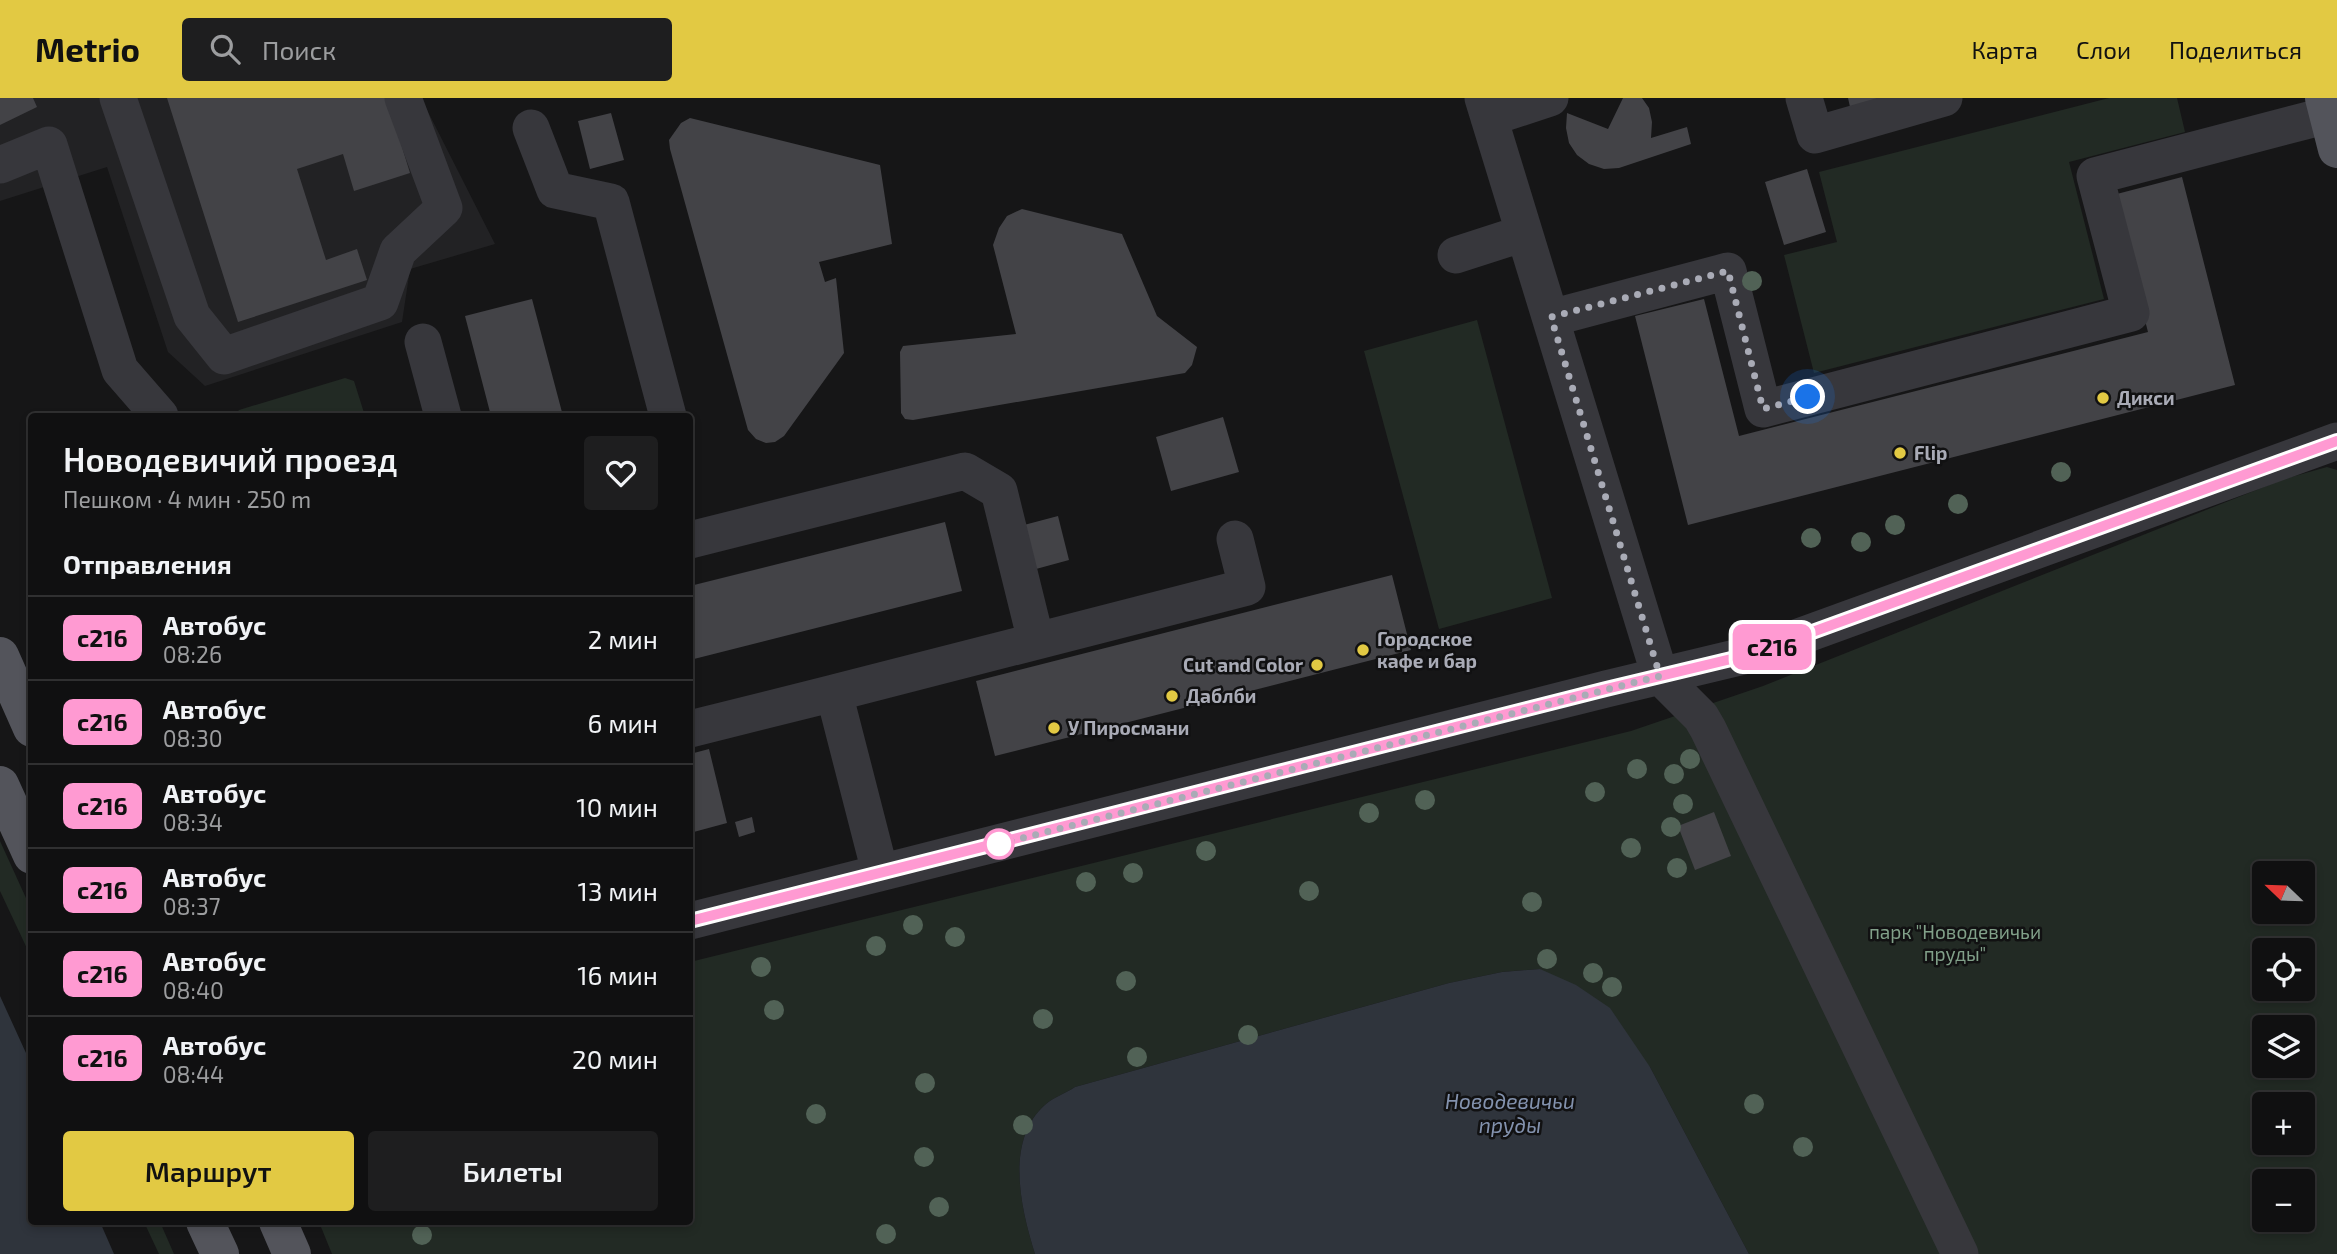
<!DOCTYPE html>
<html lang="ru">
<head>
<meta charset="utf-8">
<style>
  body { margin:0; font-family:"Exo 2",sans-serif; background:#1e1e1f; color:#f1f3f6; height:100vh; display:flex; flex-direction:column; font-size:26px; white-space:nowrap }
  * { box-sizing:border-box; margin:0 }
  p { font-size:23px; color:#9c9d9f }
  .icon { flex:none; width:38px; height:38px; fill:none; stroke:currentColor; stroke-width:2; stroke-linecap:round; stroke-linejoin:round }
  .map { position:relative; flex:1; overflow:hidden }
  .side { position:absolute; left:28px; top:315px; width:665px; height:812px; display:flex; flex-direction:column; background:#101011; border-radius:7px; box-shadow:0 4px 10px #0003,0 0 0 2px #303031 }
  .side>* { flex:none }
  .badge { padding:0 14px; border-radius:10px; font-size:24px; line-height:46px }
  .needle { width:46px; rotate:293deg }
  .buttons { position:absolute; left:2252px; top:763px; display:grid; gap:14px }
  .buttons a { display:grid; place-items:center; width:63px; height:63px; border-radius:7px; background:#101011; box-shadow:0 4px 10px #0003,0 0 0 2px #303031; font-size:35px }
  .you { position:absolute; width:35px; height:35px; margin:-18px; border:5px solid #fff; border-radius:50%; background:#1a73e8; box-shadow:0 0 0 10px #1a73e833 }
  .map>.badge { position:absolute; translate:-50% -50%; box-shadow:0 0 0 4px #fff }
  h2 { padding:0 35px; font-size:26px; line-height:63px }
  .round { display:grid; place-items:center; flex:none; width:74px; height:74px; border-radius:7px; background:#1e1e1f }
  .headline { display:flex; align-items:center; justify-content:space-between; height:119px; padding:0 35px }
  h1 { font-size:33px; font-weight:600; line-height:52px }
  .button { display:flex; gap:14px; margin-top:auto; padding:14px 35px }
  .button a { flex:1; height:80px; border-radius:7px; background:#e2c943; color:#111; font-size:28px; font-weight:600; line-height:80px; text-align:center }
  .button a+a { background:#1e1e1f; color:#f1f3f6 }
  ul { padding:0; list-style:none }
  li { display:flex; align-items:center; gap:21px; height:84px; padding:0 35px; border-top:2px solid #303031 }
  li div { flex:1 }
  li b { display:block; font-size:26px }
  li em { font-style:normal }
  li .badge { min-width:77px; font-weight:700; text-align:center }
  header { display:flex; align-items:center; gap:42px; box-sizing:border-box; height:98px; padding:0 35px; background:#e2c943; color:#111 }
  header strong { font-size:33px }
  nav { display:flex; gap:38px; margin-inline-start:auto; font-size:24px }
  .search { width:490px; height:63px; background:#1e1e1f; display:flex; align-items:center; gap:18px; box-sizing:border-box; padding:0 24px; border-radius:7px; color:#9c9d9f; font-size:26px }
  .map>svg:first-child { display:block }
  .built { fill:#222224 }
  .green { fill:#222a24; fill-rule:evenodd }
  .water { fill:#2f343c }
  .building { fill:#434347 }
  .lines { fill:none; stroke-linecap:round; stroke-linejoin:round }
  .minor { stroke:#37373c; stroke-width:37 }
  .major { stroke:#53545b; stroke-width:38 }
  .tree { fill:#516256 }
  .line-casing { stroke:#fff; stroke-width:16 }
  .line { stroke:#ff9ad2; stroke-width:10 }
  .walk { stroke:#a9abb6; stroke-width:7; stroke-dasharray:0 12.6 }
  .poi-dot { fill:#e2c943; stroke:#111112; stroke-width:2.5 }
  .stop-dot { fill:#fff; stroke:#ff9ad2; stroke-width:3.5 }
  .labels { text-anchor:middle; stroke-width:5; stroke-linejoin:round; paint-order:stroke }
  .poi-label { font-size:19px; font-weight:bold; fill:#a9abb6; stroke:#111112; text-anchor:start }
  .park-label { font-size:19px; fill:#81a089; stroke:#111112 }
  .water-label { font-size:21px; font-style:italic; fill:#8392ae; stroke:#111112 }
</style>
</head>
<body>
<header>
<strong>Metrio</strong>
<div class="search"><svg class="icon" aria-label="search" viewBox="0 0 24 24"><circle cx="10" cy="10" r="6"/><path d="M15 15l6 6"/></svg>Поиск</div>
<nav><a>Карта</a><a>Слои</a><a>Поделиться</a></nav>
</header>
<div class="map">
<svg width="2337" height="1156" viewBox="0 0 2337 1156">
  <rect width="100%" height="100%" fill="#161617"/>
  <path class="built" d="M0,0H421L495,146L410,171L402,224L205,288L168,254L107,69L0,103Z"/>
  <path class="green" d="M2109,0H2177L2185,34L2069,64L2104,201L1814,275L1784,157L1837,144L1819,74Z
    M1477,222L1552,500L1439,531L1364,253Z
    M345,280L354,283L365,318H234L239,312Z
    M2327,369L2337,372V1156H1749L1650,969L1540,871L1502,874L1449,885L1075,989C1066,995 1054,999 1046,1006C1004,1042 1021,1111 1035,1156H332L319,1124H690V864L1631,633L1763,588L2284,381ZM2264,775H2303V814H2264ZM2264,852H2303V891H2264ZM2264,929H2303V968H2264ZM2264,1006H2303V1045H2264ZM2264,1083H2303V1122H2264Z
    M0,743L31,811V859L0,793Z
    M144,1124H160L174,1156H159Z"/>
  <path class="water" d="M1540,871L1576,887L1610,910L1650,969L1749,1156H1035C1021,1111 1004,1042 1046,1006C1054,999 1066,995 1075,989L1449,885L1502,874Z
    M0,898L31,966L32,1124H100L114,1156H0Z"/>
  <path class="building" d="M0,0H33L37,9L0,27Z
    M167,0H387L410,75L354,93L343,56L297,71L326,162L357,151L367,182L238,224Z
    M1623,0H1642L1649,10L1652,24L1651,40L1687,29L1691,46L1619,70L1604,71L1589,66L1577,57L1569,45L1566,30L1567,15L1608,31Z
    M1848,0H1915L1852,18Z
    M611,15L624,62L590,71L578,23Z
    M690,20L880,67L892,146L819,164L825,184L836,180L844,255L784,338L775,344L766,345L756,341L748,332L670,51L669,42L681,25Z
    M1807,71L1826,134L1784,147L1765,84Z
    M2182,79L2235,287L1688,427L1635,218L1704,201L1739,338L2148,234L2113,97Z
    M1022,111L1122,136L1157,218L1197,249L1192,267L1185,275L913,322L905,321L901,315L900,254L903,248L1016,236L993,147L999,130L1007,118Z
    M532,201L563,318H491L465,218Z
    M1223,319L1239,374L1171,393L1156,339Z
    M1058,418L1069,462L1036,471L1024,427Z
    M945,424L962,493L690,562V488Z
    M1392,477L1411,552L995,658L976,583Z
    M709,651L727,725L690,735V656Z
    M1714,714L1731,758L1695,772L1678,728Z
    M752,719L755,734L739,739L735,724Z"/>
  <g class="lines">
    <path class="minor" d="M118,0L192,218L224,258L380,204L398,153L444,110L403,0
      M1483,0L1660,578L1701,619L1708,631L1960,1156
      M1804,0L1815,37L1944,0
      M1489,20L1550,0
      M531,30L555,92L611,104L668,318
      M0,67L49,47L120,272L160,318
      M1456,157L1524,135
      M1551,220L1728,173L1763,311L2131,215L2095,78L2328,17
      M423,244L443,318
      M690,442L965,373L999,393L1036,543
      M690,631L834,595
      M880,774L834,595L1247,489L1235,441
      M690,823L1606,591L1752,556L2337,343"/>
    <path class="major" d="M2324,0L2337,51
      M0,558L32,630
      M0,687L32,757
      M205,1124L220,1156
      M278,1124L292,1156"/>
  </g>
  <g class="tree">
    <circle cx="1752" cy="183" r="10"/>
    <circle cx="2061" cy="374" r="10"/>
    <circle cx="1958" cy="406" r="10"/>
    <circle cx="1895" cy="427" r="10"/>
    <circle cx="1811" cy="440" r="10"/>
    <circle cx="1861" cy="444" r="10"/>
    <circle cx="1690" cy="661" r="10"/>
    <circle cx="1637" cy="671" r="10"/>
    <circle cx="1674" cy="676" r="10"/>
    <circle cx="1595" cy="694" r="10"/>
    <circle cx="1425" cy="702" r="10"/>
    <circle cx="1683" cy="706" r="10"/>
    <circle cx="1369" cy="715" r="10"/>
    <circle cx="1671" cy="729" r="10"/>
    <circle cx="1631" cy="750" r="10"/>
    <circle cx="1206" cy="753" r="10"/>
    <circle cx="1677" cy="770" r="10"/>
    <circle cx="1133" cy="775" r="10"/>
    <circle cx="1086" cy="784" r="10"/>
    <circle cx="1309" cy="793" r="10"/>
    <circle cx="1532" cy="804" r="10"/>
    <circle cx="913" cy="827" r="10"/>
    <circle cx="955" cy="839" r="10"/>
    <circle cx="876" cy="848" r="10"/>
    <circle cx="1547" cy="861" r="10"/>
    <circle cx="761" cy="869" r="10"/>
    <circle cx="1593" cy="875" r="10"/>
    <circle cx="1126" cy="883" r="10"/>
    <circle cx="1612" cy="889" r="10"/>
    <circle cx="774" cy="912" r="10"/>
    <circle cx="1043" cy="921" r="10"/>
    <circle cx="1248" cy="937" r="10"/>
    <circle cx="1137" cy="959" r="10"/>
    <circle cx="925" cy="985" r="10"/>
    <circle cx="1754" cy="1006" r="10"/>
    <circle cx="816" cy="1016" r="10"/>
    <circle cx="1023" cy="1027" r="10"/>
    <circle cx="1803" cy="1049" r="10"/>
    <circle cx="924" cy="1059" r="10"/>
    <circle cx="939" cy="1109" r="10"/>
    <circle cx="886" cy="1136" r="10"/>
    <circle cx="422" cy="1137" r="10"/>
  </g>
  <g class="lines">
    <defs>
      <path id="line" d="M690,823L1606,591L1752,556L2337,343"/>
    </defs>
    <use href="#line" class="line-casing"/>
    <use href="#line" class="line"/>
    <path class="walk" d="M999,746L1660,578L1551,219L1728,173L1763,311L1808,299"/>
  </g>
  <g class="poi-dot">
    <circle cx="2103" cy="300" r="7"/>
    <circle cx="1900" cy="355" r="7"/>
    <circle cx="1363" cy="552" r="7"/>
    <circle cx="1317" cy="567" r="7"/>
    <circle cx="1172" cy="598" r="7"/>
    <circle cx="1054" cy="630" r="7"/>
  </g>
  <circle class="stop-dot" cx="999" cy="746" r="14"/>
  <g class="labels">
    <g class="poi-label">
      <text x="2117" y="307">Дикси</text>
      <text x="1914" y="362">Flip</text>
      <text x="1377" y="548">Городское<tspan x="1377" dy="22">кафе и бар</tspan></text>
      <text x="1303" y="574" text-anchor="end">Cut and Color</text>
      <text x="1186" y="605">Даблби</text>
      <text x="1068" y="637">У Пиросмани</text>
    </g>
    <g class="park-label">
      <text x="1955" y="841">парк "Новодевичьи<tspan x="1955" dy="22">пруды"</tspan></text>
    </g>
    <g class="water-label">
      <text x="1510" y="1011">Новодевичьи<tspan x="1510" dy="24">пруды</tspan></text>
    </g>
  </g>
</svg>
<div class="buttons">
<a><svg class="needle" viewBox="-14 -14 28 28"><path d="M0-13l5 13h-10z" fill="#e53935"/><path d="M0 13l5-13h-10z" fill="#9c9d9f"/></svg></a>
<a><svg class="icon" aria-label="locate" viewBox="0 0 24 24"><circle cx="12" cy="12" r="6"/><path d="M12 2v4M12 18v4M2 12h4M18 12h4"/></svg></a>
<a><svg class="icon" aria-label="layers" viewBox="0 0 24 24"><path d="M12 4l9 5-9 5-9-5zM3 14l9 5 9-5"/></svg></a>
<a>+</a>
<a>−</a>
</div>
<div class="you" style="left:1808px;top:299px"></div>
<b class="badge" style="left:1772px;top:549px;background:#ff9ad2;color:#111">с216</b>
<section class="side">
<div class="headline"><div><h1>Новодевичий проезд</h1><p>Пешком · 4 мин · 250 m</p></div><a class="round"><svg class="icon" aria-label="heart" viewBox="0 0 24 24"><path d="M12 20l-8-8c-3-5 5-10 8-4 3-6 11-1 8 4z"/></svg></a></div>
<h2>Отправления</h2>
<ul>
<li><span class="badge" style="background:#ff9ad2;color:#111">с216</span><div><b>Автобус</b><p>08:26</p></div><em>2 мин</em></li>
<li><span class="badge" style="background:#ff9ad2;color:#111">с216</span><div><b>Автобус</b><p>08:30</p></div><em>6 мин</em></li>
<li><span class="badge" style="background:#ff9ad2;color:#111">с216</span><div><b>Автобус</b><p>08:34</p></div><em>10 мин</em></li>
<li><span class="badge" style="background:#ff9ad2;color:#111">с216</span><div><b>Автобус</b><p>08:37</p></div><em>13 мин</em></li>
<li><span class="badge" style="background:#ff9ad2;color:#111">с216</span><div><b>Автобус</b><p>08:40</p></div><em>16 мин</em></li>
<li><span class="badge" style="background:#ff9ad2;color:#111">с216</span><div><b>Автобус</b><p>08:44</p></div><em>20 мин</em></li>
</ul>
<div class="button"><a>Маршрут</a><a>Билеты</a></div>
</section>
</div>
</body>
</html>
